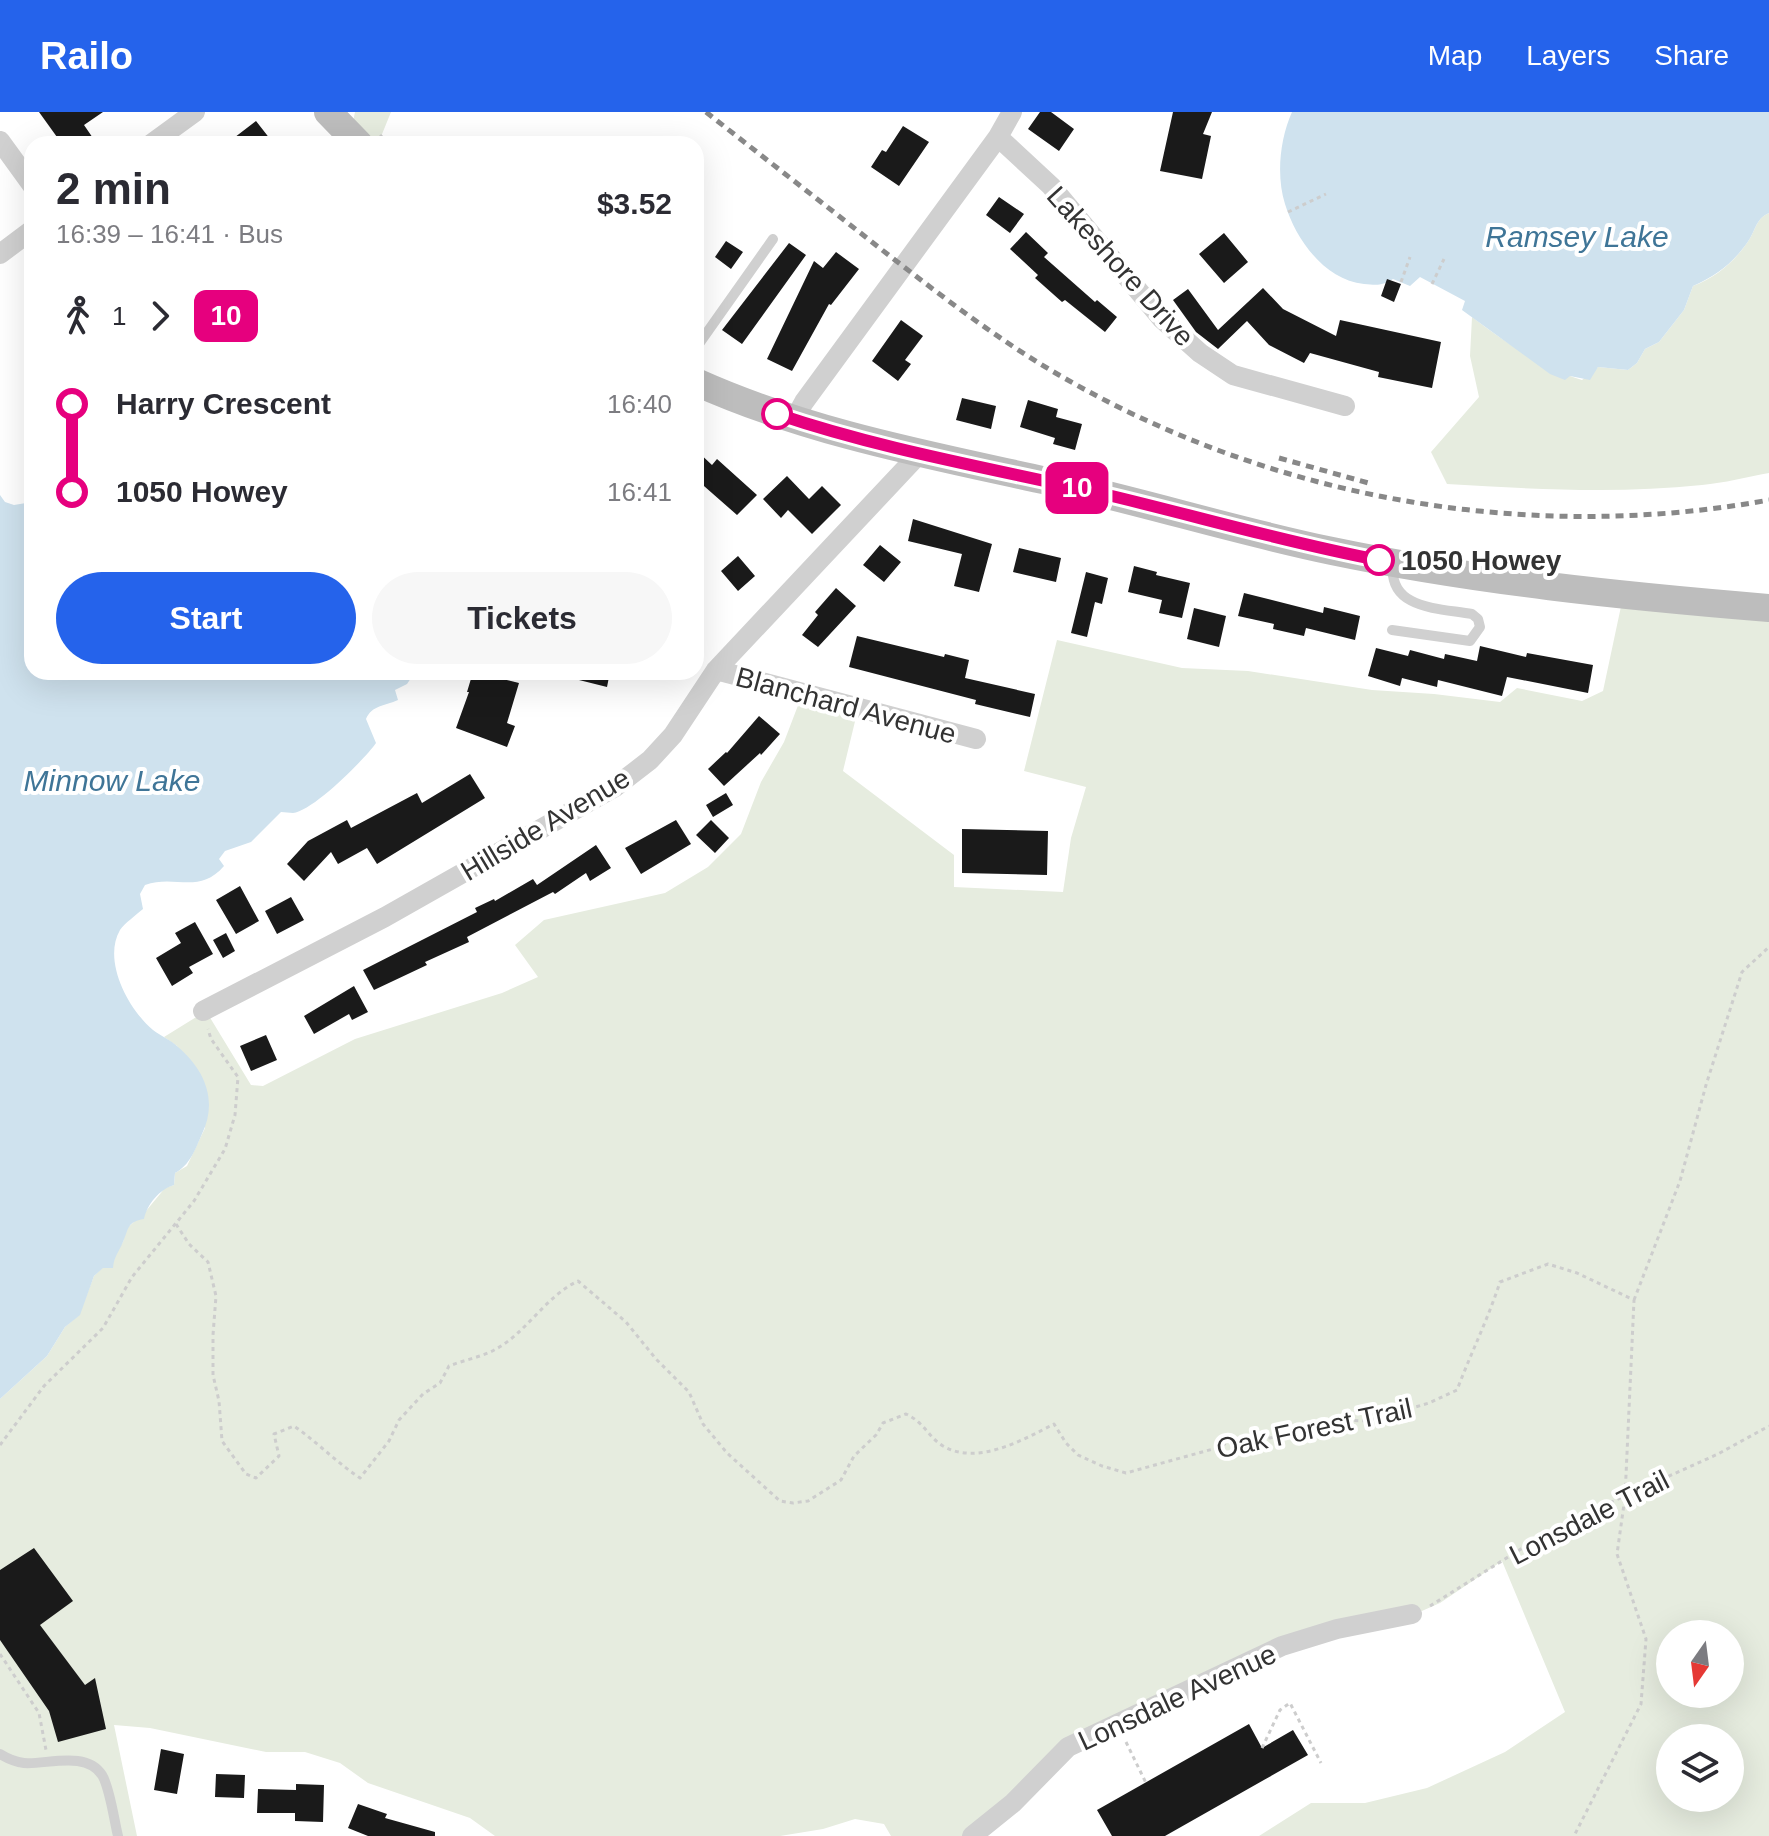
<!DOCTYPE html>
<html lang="en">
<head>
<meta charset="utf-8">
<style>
  body { margin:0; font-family:Helvetica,sans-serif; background:#f7f7f7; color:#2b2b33; height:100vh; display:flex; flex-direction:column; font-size:30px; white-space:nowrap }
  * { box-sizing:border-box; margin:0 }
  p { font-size:26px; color:#7c7c81 }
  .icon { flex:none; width:44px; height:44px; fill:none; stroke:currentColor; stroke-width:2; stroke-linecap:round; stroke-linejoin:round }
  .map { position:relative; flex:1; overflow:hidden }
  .details { position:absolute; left:24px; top:24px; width:680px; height:544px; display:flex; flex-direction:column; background:#fff; border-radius:24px; box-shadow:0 8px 32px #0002 }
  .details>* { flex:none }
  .badge { padding:0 16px; border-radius:12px; font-size:28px; line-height:52px }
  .needle { width:52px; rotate:194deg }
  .buttons { position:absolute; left:1656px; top:1508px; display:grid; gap:16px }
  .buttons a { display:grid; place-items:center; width:88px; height:88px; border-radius:50%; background:#fff; box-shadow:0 8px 32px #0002; font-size:40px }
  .map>.badge { position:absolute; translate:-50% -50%; box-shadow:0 0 0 4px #fff }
  .legs { display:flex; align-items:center; gap:12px; height:88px; padding:0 32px; font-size:26px }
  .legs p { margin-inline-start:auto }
  .overview { display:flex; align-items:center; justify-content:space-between; height:136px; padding:0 32px }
  h1 { font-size:44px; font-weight:700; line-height:60px }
  .primary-button { display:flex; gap:16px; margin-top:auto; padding:16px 32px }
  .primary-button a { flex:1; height:92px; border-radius:48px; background:#2563eb; color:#fff; font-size:32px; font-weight:700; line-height:92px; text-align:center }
  .primary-button a+a { background:#f7f7f7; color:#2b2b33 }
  ul { padding:0 32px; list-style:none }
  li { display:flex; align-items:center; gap:28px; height:88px; font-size:30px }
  li i { display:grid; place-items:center; width:12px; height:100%; margin:0 10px; background:currentColor }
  li i::after { content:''; width:20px; height:20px; margin:-10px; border:6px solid; border-radius:50%; background:#fff }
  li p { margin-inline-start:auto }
  li:first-child i { background:linear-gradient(#0000 50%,currentColor 0) }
  li:last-child i { background:linear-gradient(currentColor 50%,#0000 0) }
  header { display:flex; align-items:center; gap:48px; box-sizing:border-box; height:112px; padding:0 40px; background:#2563eb; color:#fff }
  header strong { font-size:38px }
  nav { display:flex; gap:44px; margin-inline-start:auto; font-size:28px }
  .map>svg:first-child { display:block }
  .green { fill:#e6ecdf; fill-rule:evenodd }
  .water { fill:#cfe2ee }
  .building { fill:#1a1a1a }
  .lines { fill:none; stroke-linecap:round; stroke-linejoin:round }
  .path { stroke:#cdcdcd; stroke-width:3; stroke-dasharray:4 4; stroke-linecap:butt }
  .service { stroke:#d0d0d0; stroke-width:10 }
  .minor { stroke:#d0d0d0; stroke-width:20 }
  .secondary { stroke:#bdbdbd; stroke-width:28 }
  .rail { stroke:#888; stroke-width:5; stroke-dasharray:8 6; stroke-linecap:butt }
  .line-1-casing { stroke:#fff; stroke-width:18 }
  .line-1 { stroke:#e6007e; stroke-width:12 }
  .stop-1-dot { fill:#fff; stroke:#e6007e; stroke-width:4 }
  .labels { text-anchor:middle; stroke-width:8; stroke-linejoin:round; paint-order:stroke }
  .street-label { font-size:28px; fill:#333; stroke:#fff }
  .stop-label { font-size:28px; font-weight:bold; fill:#333; stroke:#fff; text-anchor:start }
  .water-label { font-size:30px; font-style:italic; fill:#3f7597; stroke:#fff }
</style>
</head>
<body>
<header>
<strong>Railo</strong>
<nav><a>Map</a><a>Layers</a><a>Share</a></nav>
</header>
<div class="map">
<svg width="1769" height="1724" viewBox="0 0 1769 1724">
  <rect width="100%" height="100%" fill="#fff"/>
  <path class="green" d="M355,0H391L378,32H357L350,25Z
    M1769,101V361C1747,365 1724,371 1702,373C1617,382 1532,377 1447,372L1431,340L1479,285L1470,244L1472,205C1506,231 1541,255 1582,268L1598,255L1628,258L1637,251L1645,237L1659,230L1684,198L1693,174C1716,165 1733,151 1747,131C1756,119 1755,107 1769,101Z
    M1623,485L1769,498V1724H1259L1311,1691H1365L1427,1676L1505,1640L1565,1600L1502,1449L1440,1491L1415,1502L1337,1518L1069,1636L974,1724H891L884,1712L855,1707L823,1717L780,1724H495L470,1706L368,1671L340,1651L305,1640H266L150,1616L114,1613L137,1724H0V1287L47,1244L65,1215L79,1203L94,1164L114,1145L123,1130L126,1117L146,1099L165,1076L174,1073L175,1061L187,1054L205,1016L177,934L164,925L206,899L251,973L263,974L355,927L502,881L538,865L515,833L544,808L665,781L708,755L741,722L761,670L784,630L802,583L858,597L843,659L954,743V775L1063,780L1071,726L1086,675L1024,659L1057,528L1182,556L1248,559L1372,578L1434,582L1500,590L1517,576L1582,589L1603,579ZM1670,1522H1730V1582H1670ZM1670,1626H1730V1686H1670Z"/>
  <path class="water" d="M1292,0H1769V101C1755,107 1756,119 1747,131C1732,152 1717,163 1693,174L1684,198L1659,230L1645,237L1637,251L1628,258L1598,255L1590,268L1570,264L1565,268L1550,262L1462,198L1465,189L1420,165L1410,174L1393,167C1382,174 1377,173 1364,172C1325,168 1296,128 1285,92C1276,63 1280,27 1292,0Z
    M0,383L5,390L14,393L32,390V560H415L407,572L395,578L398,588C385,594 372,593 366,607L376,631C364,648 313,699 293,701C289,701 285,700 281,700L251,730L225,739L219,747L224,754C199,783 175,762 145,773L140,782L143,797C136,803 125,811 120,818C102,849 129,898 153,918C161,924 171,928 178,935C205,958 218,989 202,1022C195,1038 190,1053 175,1061L174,1073C160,1077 147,1092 144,1107C127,1110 129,1116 123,1130C119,1140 114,1144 113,1156H103L94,1164L80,1203L65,1215L47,1244L0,1287Z"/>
  <path class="building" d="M39,0H103L84,13L97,32H62Z
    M1040,0H1051L1074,17L1059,39L1028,17Z
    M1173,0H1212L1203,22L1211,24L1202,67L1160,59Z
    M256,9L274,32H226Z
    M903,14L929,30L899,74L871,55L882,38L886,40Z
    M999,85L1024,102L1010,121L986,103Z
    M1026,120L1048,141L1044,145L1095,190L1097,188L1117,205L1105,220L1065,188L1062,190L1035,166L1038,163L1010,137Z
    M1224,121L1248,150L1224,171L1199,142Z
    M726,129L743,140L731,157L715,145Z
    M789,131L806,143L742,232L722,218Z
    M836,140L859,157L831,193L829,192L792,259L767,247L814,149L823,156Z
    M1387,167L1401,172L1394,190L1381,184Z
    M1263,176L1283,197L1336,224L1340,208L1441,230L1432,276L1378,265L1379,260L1310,241L1304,251L1269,233L1247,209L1218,237L1196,220L1173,188L1188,177L1218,218Z
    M901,208L923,224L905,248L911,252L898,269L872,249Z
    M962,286L996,294L991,317L956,308Z
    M1028,288L1058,297L1056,305L1082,312L1075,338L1053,332L1055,326L1020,315Z
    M696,338L712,353L717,347L757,383L737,403L696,367Z
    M787,364L809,387L822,374L841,393L812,422L788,398L781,406L763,387Z
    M913,407L992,432L979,480L954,474L962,442L908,429Z
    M880,433L901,450L884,470L863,453Z
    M1019,436L1061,446L1056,470L1013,460Z
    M738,444L755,464L738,479L721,459Z
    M1134,454L1157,460L1156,463L1190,471L1182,506L1159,501L1162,488L1128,480Z
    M1086,460L1108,466L1102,492L1095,490L1087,525L1071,521Z
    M836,476L856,494L818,535L802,523L818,503L815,500Z
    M1244,481L1323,501L1324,495L1360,504L1355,528L1306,516L1304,524L1273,517L1274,512L1238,504Z
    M1194,496L1226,504L1219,535L1187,527Z
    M857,524L944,545L945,542L969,548L965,566L1035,582L1030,605L975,592L976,588L849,555Z
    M1480,534L1526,545L1527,541L1593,553L1588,581L1507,565L1502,584L1438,568L1437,575L1402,566L1400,574L1368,564L1376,536L1408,544L1410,538L1444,547L1445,542L1477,549Z
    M473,560L519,571L507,611L515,614L507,635L456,616L469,580H467Z
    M568,560H610L607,575L567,565Z
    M759,604L780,622L761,643L760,641L724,674L708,657L726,640L727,641Z
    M470,662L485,686L377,752L367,736L338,752L331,740L304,769L287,752L308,729L347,708L351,716L417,681L422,691Z
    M726,681L733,693L713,705L706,693Z
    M676,708L691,732L641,762L625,736Z
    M711,708L729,726L715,741L696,723Z
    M962,717L1048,719L1047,763L962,761Z
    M596,733L611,756L590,769L586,761L555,782L553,780L467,825L469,830L425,850L427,853L374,878L363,858L477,800L475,796L494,787L495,789L533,767L537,773Z
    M240,774L259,809L236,822L216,788Z
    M291,785L304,808L277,822L265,799Z
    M195,810L213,842L189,855L193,861L172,874L156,846L181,831L175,821Z
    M226,821L235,839L223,846L213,828Z
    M354,874L368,900L352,908L349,902L314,922L304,904Z
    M266,923L277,948L251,959L240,934Z
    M34,1436L73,1489L40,1513L85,1573L95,1566L106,1617L58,1630L49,1599L0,1528V1458Z
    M1249,1612L1262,1636L1293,1618L1308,1643L1165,1724H1112L1097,1698Z
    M161,1637L184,1642L177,1682L154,1678Z
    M216,1662L245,1663L244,1686L215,1685Z
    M296,1672L324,1673L323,1710L295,1709V1701H257L258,1677L296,1678Z
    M358,1692L387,1702L385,1706L435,1720V1724H368L348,1716Z"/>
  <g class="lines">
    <path class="path" d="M380,23L389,32
      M1288,100L1326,82
      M1401,170L1410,145
      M1432,172L1444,147
      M176,1112L189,1132L208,1150L216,1184L213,1223V1263L219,1289L222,1329L246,1362L256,1366L279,1344L274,1322L294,1314C317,1330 336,1350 360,1366L389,1329L399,1308L423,1282L440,1271L449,1254C464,1248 482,1245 496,1237C526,1221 546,1184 578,1169L626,1210L656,1247L689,1280L703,1312L727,1341L780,1389L793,1391L808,1389L841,1368L854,1344L876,1323L883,1311L906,1302C924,1310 929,1326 943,1334C977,1354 1023,1328 1054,1312L1066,1331L1078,1343L1102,1354L1126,1361L1213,1337L1239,1326H1270L1342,1308L1367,1309L1429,1291L1457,1278C1471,1241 1488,1207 1500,1170L1548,1152L1577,1161L1634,1188L1625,1385L1617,1442L1646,1527L1641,1592L1574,1724
      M1634,1188L1680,1069L1706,973L1742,860L1769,835
      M0,1333L44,1274L103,1216L132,1165L194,1089L225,1037L235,1003L238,965L211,927L208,917
      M1430,1494L1556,1415L1718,1342L1769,1314
      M0,1542L39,1601L46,1638
      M1126,1630L1146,1671
      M1262,1636L1280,1598L1290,1591L1321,1651"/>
    <path class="service" d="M696,236L773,127
      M1392,518L1470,529L1480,515L1478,507L1472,502C1440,496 1388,498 1393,452
      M0,1642C8,1647 15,1650 24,1651C46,1653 86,1638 102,1663C110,1676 114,1708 118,1724"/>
    <path class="minor" d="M998,25L1051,74L1162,207L1200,241L1233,263L1345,294
      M0,29L32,73
      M151,32L195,0
      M0,142L32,118
      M794,308L804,290L998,25L1012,0
      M716,558L976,627
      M203,899L385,805L615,675L650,648L673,623L716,558L921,340
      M972,1724L1013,1691L1068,1635L1282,1534L1337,1517L1412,1502"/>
    <path class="secondary" d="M328,0L359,32
      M696,270C816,324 946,346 1074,375C1160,395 1245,421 1332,439C1476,469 1623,484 1769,496"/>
    <path class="rail" d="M706,0C763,45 820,89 877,134C935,179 995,226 1059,263C1272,387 1527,432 1769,388
      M1279,346L1372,372"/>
  </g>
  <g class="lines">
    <defs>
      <path id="line-1" d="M777,302C880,337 989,356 1095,380C1190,402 1283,430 1379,448"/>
    </defs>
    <use href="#line-1" class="line-1-casing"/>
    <use href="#line-1" class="line-1"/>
  </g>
  <g class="stop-1-dot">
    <circle cx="777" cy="302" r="14"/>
    <circle cx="1379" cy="448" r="14"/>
  </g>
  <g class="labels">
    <g class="street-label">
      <text transform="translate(1121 154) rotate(48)" y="10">Lakeshore Drive</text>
      <text transform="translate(846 593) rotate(15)" y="10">Blanchard Avenue</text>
      <text transform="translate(545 712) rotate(-31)" y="10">Hillside Avenue</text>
      <text transform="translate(1314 1316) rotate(-12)" y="10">Oak Forest Trail</text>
      <text transform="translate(1589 1405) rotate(-27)" y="10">Lonsdale Trail</text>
      <text transform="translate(1177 1585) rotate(-25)" y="10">Lonsdale Avenue</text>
    </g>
    <g class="stop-label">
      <text x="1401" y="458">1050 Howey</text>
    </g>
    <g class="water-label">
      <text x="1577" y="135">Ramsey Lake</text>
      <text x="112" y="679">Minnow Lake</text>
    </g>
  </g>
</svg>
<div class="buttons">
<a><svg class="needle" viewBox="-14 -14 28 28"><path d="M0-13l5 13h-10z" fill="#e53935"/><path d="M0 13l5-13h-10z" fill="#7c7c81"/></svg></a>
<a><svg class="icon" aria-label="layers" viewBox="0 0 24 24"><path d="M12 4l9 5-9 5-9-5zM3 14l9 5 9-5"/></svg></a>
</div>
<b class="badge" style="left:1077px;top:376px;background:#e6007e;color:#fff">10</b>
<section class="details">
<div class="overview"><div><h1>2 min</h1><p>16:39 – 16:41 · Bus</p></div><b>$3.52</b></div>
<div class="legs"><svg class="icon" aria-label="walk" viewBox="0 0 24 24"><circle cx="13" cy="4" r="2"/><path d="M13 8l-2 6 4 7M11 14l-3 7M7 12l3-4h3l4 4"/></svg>1<svg class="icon" aria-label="forward" viewBox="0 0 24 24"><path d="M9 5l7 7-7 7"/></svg><b class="badge" style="background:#e6007e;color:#fff">10</b></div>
<ul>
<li><i style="color:#e6007e"></i><b>Harry Crescent</b><p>16:40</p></li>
<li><i style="color:#e6007e"></i><b>1050 Howey</b><p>16:41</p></li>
</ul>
<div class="primary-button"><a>Start</a><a>Tickets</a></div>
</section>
</div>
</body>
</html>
